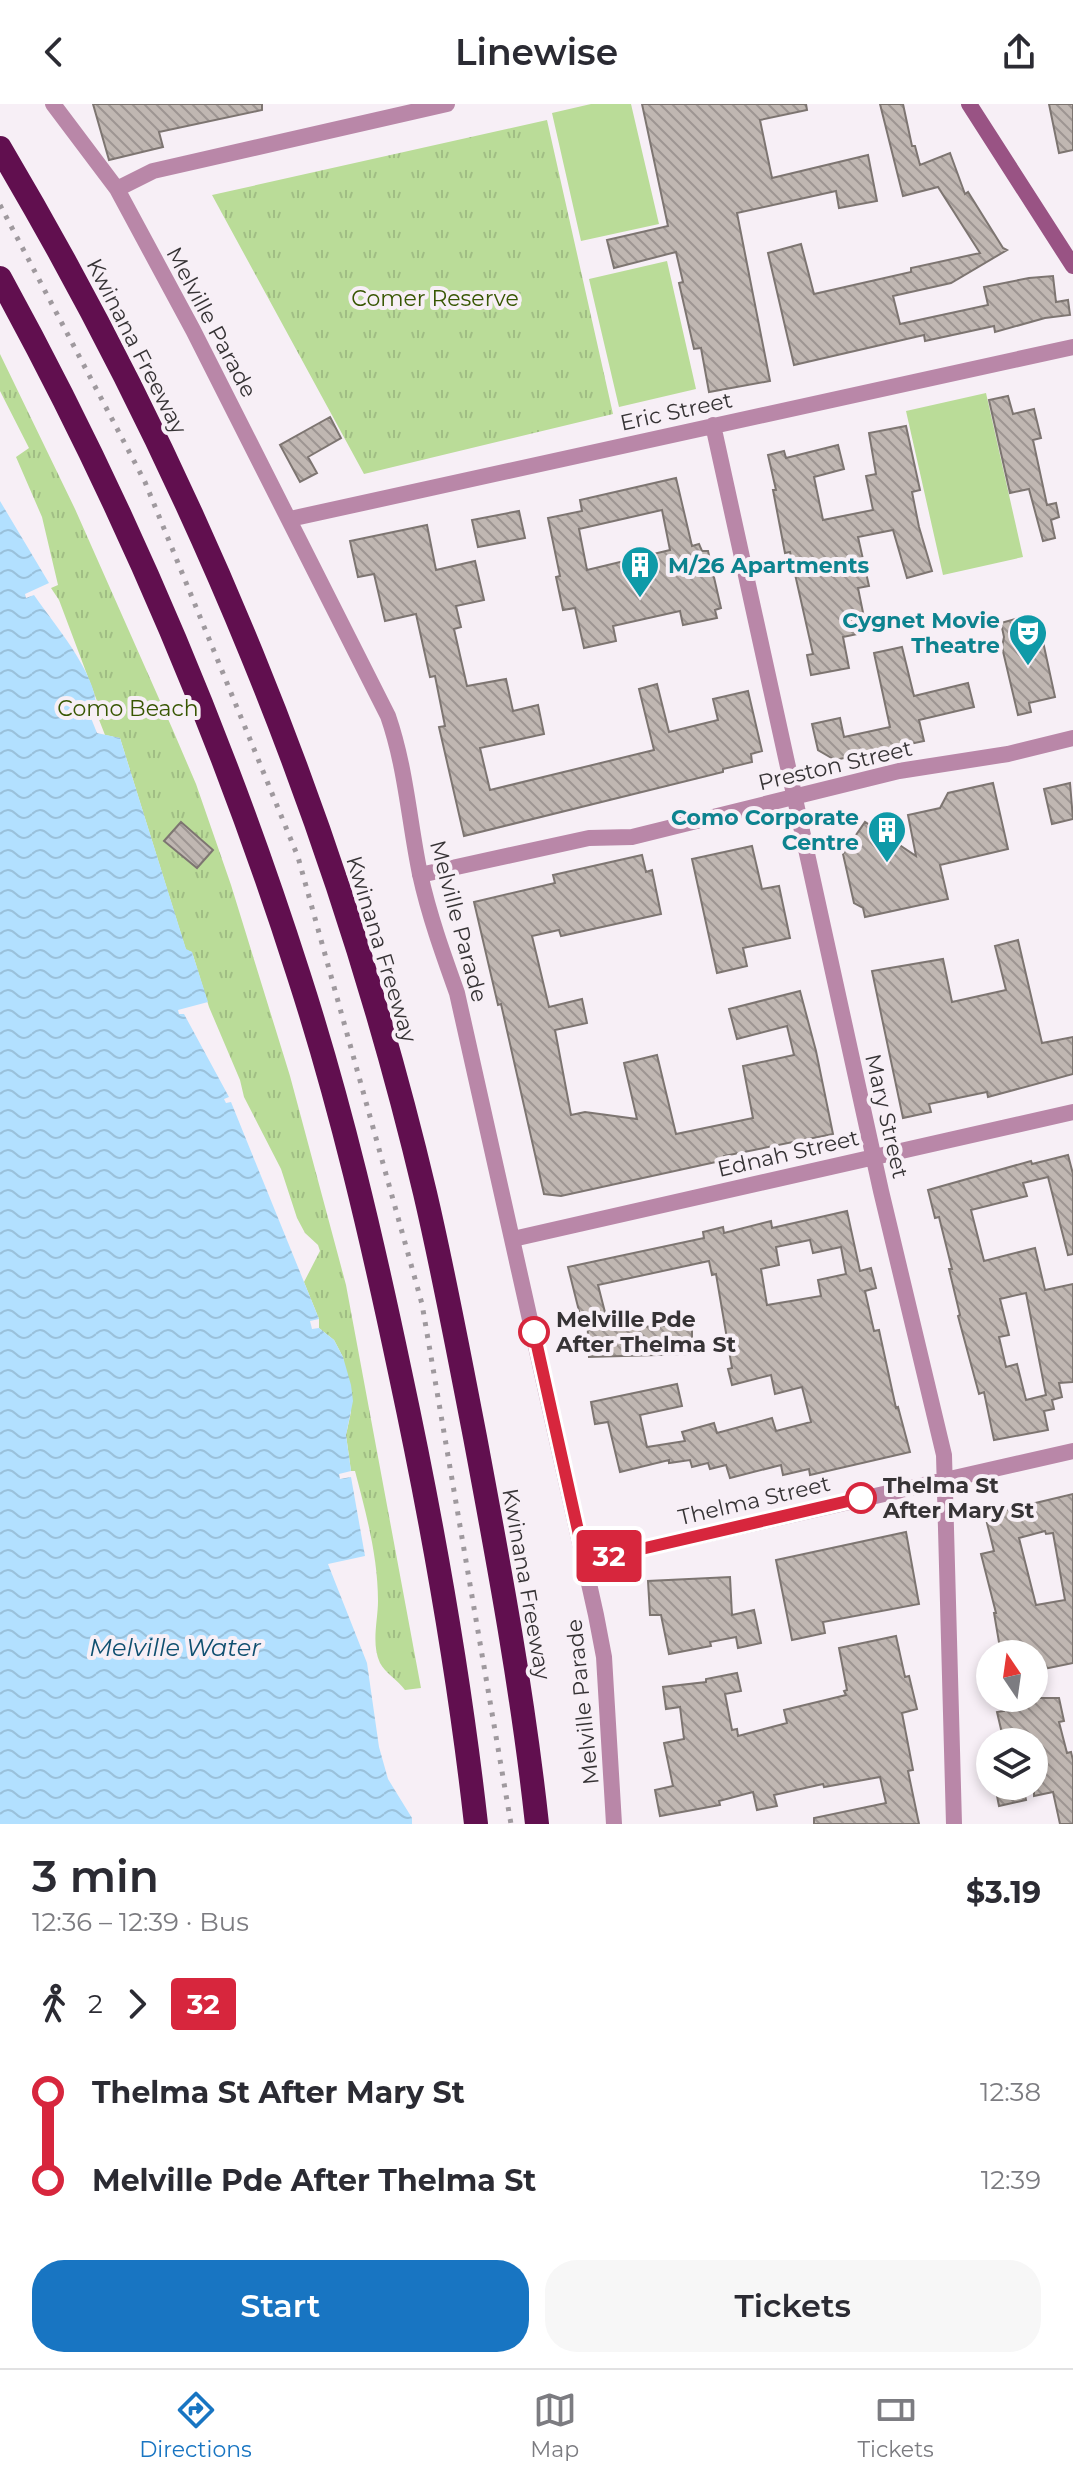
<!DOCTYPE html>
<html lang="en">
<head>
<meta charset="utf-8">
<style>
  body { margin:0; font-family:Montserrat,sans-serif; background:#f7f7f7; color:#2b2b33; height:100vh; display:flex; flex-direction:column; font-size:30px; white-space:nowrap }
  * { box-sizing:border-box; margin:0 }
  p { font-size:26px; color:#7c7c81 }
  .icon { flex:none; width:44px; height:44px; fill:none; stroke:currentColor; stroke-width:2; stroke-linecap:round; stroke-linejoin:round }
  .map { position:relative; height:1720px; overflow:hidden }
  .drawer { display:flex; flex-direction:column; background:#fff; flex:1 }
  .drawer>* { flex:none }
  .badge { padding:0 16px; border-radius:6px; font-size:28px; line-height:52px }
  .needle { width:52px; rotate:347deg }
  .controls { position:absolute; left:976px; top:1536px; display:grid; gap:16px }
  .controls a { display:grid; place-items:center; width:72px; height:72px; border-radius:50%; background:#fff; box-shadow:0 4px 12px #0003; font-size:40px }
  .map>.badge { position:absolute; translate:-50% -50%; box-shadow:0 0 0 4px #fff }
  .legs { display:flex; align-items:center; gap:12px; height:88px; padding:0 32px; font-size:26px }
  .legs p { margin-inline-start:auto }
  .headline { display:flex; align-items:center; justify-content:space-between; height:136px; padding:0 32px }
  h1 { font-size:44px; font-weight:600; line-height:60px }
  .button { display:flex; gap:16px; margin-top:auto; padding:16px 32px }
  .button a { flex:1; height:92px; border-radius:32px; background:#1875c2; color:#fff; font-size:32px; font-weight:600; line-height:92px; text-align:center }
  .button a+a { background:#f7f7f7; color:#2b2b33 }
  ul { padding:0 32px; list-style:none }
  li { display:flex; align-items:center; gap:28px; height:88px; font-size:30px }
  li i { display:grid; place-items:center; width:12px; height:100%; margin:0 10px; background:currentColor }
  li i::after { content:''; width:20px; height:20px; margin:-10px; border:6px solid; border-radius:50%; background:#fff }
  li p { margin-inline-start:auto }
  li:first-child i { background:linear-gradient(#0000 50%,currentColor 0) }
  li:last-child i { background:linear-gradient(currentColor 50%,#0000 0) }
  header { display:flex; justify-content:space-between; align-items:center; height:104px; padding:0 32px; background:#fff; font-size:36px; font-weight:600 }
  .menu { display:flex; justify-content:space-around; align-items:center; height:112px; border-top:2px solid #e1e1e2; background:#fff; font-size:22px; color:#7c7c81 }
  .menu a { display:grid; justify-items:center; gap:4px }
  .menu .active { color:#1875c2 }
  .map>svg:first-child { display:block }
  .grass { fill:#badc98 }
  .park { fill:url(#park-tufts) }
  .water { fill:url(#water-waves) }
  .building { fill:url(#building-back-hatch); stroke:#7d7571; stroke-width:2; fill-rule:evenodd }
  .lines { fill:none; stroke-linecap:round; stroke-linejoin:round }
  .minor { stroke:#b987a8; stroke-width:16 }
  .secondary { stroke:#995384; stroke-width:16 }
  .motorway { stroke:#610f4f; stroke-width:24 }
  .rail { stroke:#9f999e; stroke-width:5; stroke-dasharray:4 8; stroke-linecap:butt }
  .line-1-casing { stroke:#fff; stroke-width:18 }
  .line-1 { stroke:#d7263d; stroke-width:12 }
  .stop-1-dot { fill:#fff; stroke:#d7263d; stroke-width:4 }
  .labels { text-anchor:middle; stroke-width:8; stroke-linejoin:round; paint-order:stroke }
  .park-label { font-size:22px; fill:#375602; stroke:#f7eff6 }
  .street-label { font-size:22px; fill:#363335; stroke:#f7eff6 }
  .culture-label { font-size:22px; font-weight:bold; fill:#0d838f; stroke:#f7eff6; text-anchor:end }
  .stop-label { font-size:22px; font-weight:bold; fill:#363335; stroke:#f7eff6; text-anchor:start }
  .water-label { font-size:24px; font-style:italic; fill:#0f4f70; stroke:#f7eff6 }
</style>
</head>
<body>
<header><svg class="icon" aria-label="back" viewBox="0 0 24 24"><path d="M15 5l-7 7 7 7"/></svg>Linewise<svg class="icon" aria-label="share" viewBox="0 0 24 24"><path d="M12 15V3M7 8l5-5 5 5M5 13v7h14v-7"/></svg></header>
<div class="map">
<svg width="1073" height="1720" viewBox="0 0 1073 1720">
  <defs>
    <pattern id="park-tufts" width="24" height="20" patternUnits="userSpaceOnUse" patternTransform="scale(2)"><rect width="24" height="20" fill="#badc98"/><path d="M3 7l-1-3M5 7V3M7 7l1-3M15 17l-1-3M17 17v-4M19 17l1-3" fill="none" stroke="#a0bd84"/></pattern>
    <pattern id="water-waves" width="16" height="10" patternUnits="userSpaceOnUse" patternTransform="scale(2)"><rect width="16" height="10" fill="#b2e0ff"/><path d="M0 5q4-4 8 0t8 0" fill="none" stroke="#9ac1db"/></pattern>
    <pattern id="building-back-hatch" width="6" height="6" patternUnits="userSpaceOnUse" patternTransform="scale(2)"><rect width="6" height="6" fill="#c0b7b2"/><path d="M-1 5l2 2M0 0l6 6M5-1l2 2" fill="none" stroke="#9d9592"/></pattern>
  </defs>
  <rect width="100%" height="100%" fill="#f7eff6"/>
  <path class="grass" d="M591,0H631L659,120L581,137L552,9Z
    M667,157L696,285L619,303L589,175Z
    M986,289L1023,453L943,471L906,307Z"/>
  <path class="park" d="M547,16L613,310L364,370L212,91Z
    M0,250L75,405L172,624L196,680L231,781L290,972L346,1181L421,1584L405,1586C398,1576 385,1569 380,1559C371,1540 378,1516 378,1497C378,1453 366,1409 355,1367H351L346,1331L351,1308L343,1253L334,1236L319,1224V1215L304,1178L320,1147L318,1141L305,1129L297,1114L281,1065L244,993L240,976L209,903L192,848L186,846L120,634L105,631L96,608L97,597L59,496L51,484L58,481L42,413L16,353L29,344L0,287Z"/>
  <path class="water" d="M0,397L49,479L25,490L26,494L34,491C54,520 100,573 96,608L83,612V616L91,614L97,629L120,634L186,845L192,848L208,898L178,906L179,910H184L229,993L224,995L226,999L231,998L319,1215L310,1217L312,1225L319,1224L334,1236L343,1253L351,1281L353,1297L346,1331L351,1367L339,1370L340,1375L351,1373L365,1452L328,1460L367,1559L379,1643L388,1675L412,1714V1720H0Z"/>
  <path class="building" d="M93,0H262V6L159,28L163,43L109,56Z
    M642,0H806L807,6L760,16L772,74L868,51L877,97L839,104L836,87L737,109L770,277L709,288L701,244L694,245L679,179L683,178L676,148L614,164L607,136L668,122Z
    M880,0H903L912,42H915L920,61L950,49L965,90L968,88L1003,144L1007,146L951,179L893,192L900,220L988,201L984,183L1029,174L1053,172L1056,198L1068,196L1070,211L1045,214L995,228L994,222L925,237L924,231L794,261L768,149L801,140L814,190L911,168V164L980,149L938,83L903,92Z
    M1049,0H1073V46L1059,49Z
    M1008,292L1013,310L1034,305L1041,334L1033,336L1047,401L1056,399L1059,413L1051,416L1055,434L1043,437L1029,385L1010,389L989,296Z
    M330,313L341,334L308,353L317,369L300,378L280,341Z
    M906,322L920,386L912,388L919,423L932,467L907,474L893,426L858,433L869,482L858,484L867,528L843,533L849,564L811,571L807,551L813,550L790,448L785,449L773,386H776L768,351L784,347L786,354L838,341L844,365L814,373L823,416L873,406L866,372L876,370L869,329Z
    M676,374L692,442L699,440L702,447H708L721,504L715,506L717,514L683,521L680,507L613,522L616,537L584,544L575,504L563,506L556,473L560,472L548,414L582,407L580,396ZM662,406L670,446L587,466L579,425Z
    M519,407L525,434L478,443L472,416Z
    M427,421L436,466L475,457L484,496L456,502L461,523L454,525L467,582L506,575L513,607L538,601L544,630L480,644L490,686L654,646L639,585L657,580L669,628L718,616L713,595L748,587L762,647L751,650L752,658L723,665V668L464,732L439,623L445,622L435,572L430,573L416,510L385,517L374,470L358,473L350,437Z
    M1030,511L1034,525L1042,533L1055,593L1029,599L1031,608L1018,611L1002,543L1004,533L1001,519Z
    M902,543L914,592L968,579L974,603L919,616L924,637L835,656L818,646L812,620L840,614L844,633L890,623L874,549Z
    M993,679L1008,745L940,761L948,795L865,813L863,804L854,799L843,750L865,718L916,752L908,711L940,704L948,689Z
    M1070,679L1073,715L1052,720L1044,685Z
    M181,718L213,746L197,764L164,737Z
    M752,742L762,785L779,782L790,834L743,844L747,862L717,869L692,755Z
    M642,751L646,768L652,766L661,810L561,832L559,826L532,832L549,903L582,895L587,919L555,926L571,1011L585,1008L637,1015L624,959L657,951L676,1030L753,1014L743,962L794,951L787,922L737,935L729,905L800,887L816,947L833,1030L724,1052L725,1056L561,1092L544,1090L501,900L498,901L474,798L555,779L553,771Z
    M1018,836L1042,939L1073,933V970L988,993L987,988L929,1000L931,1008L903,1014L872,867L943,855L952,898L1006,886L995,842Z
    M1068,1051L1073,1070V1150L1068,1151L1048,1073L1023,1079L1027,1092L971,1106L984,1157L1035,1144L1045,1186L1073,1180V1278L1059,1279L1062,1293L1052,1296L1054,1305L1044,1307L1048,1326L994,1336L984,1288L979,1290L958,1212L960,1211L949,1165H952L939,1113L935,1114L928,1086L1031,1057L1032,1060ZM1026,1189L1046,1291L1026,1296L1017,1260L1006,1263L999,1233L1009,1231L1000,1195Z
    M847,1107L860,1167L871,1164L876,1184L865,1187L874,1227L879,1226L896,1304L898,1303L910,1348L810,1371L809,1365L783,1371L781,1361L730,1374L726,1361L710,1365L708,1359L692,1363L690,1356L669,1359V1356L620,1368L608,1318L595,1320L591,1298L677,1280L682,1302L640,1311L647,1343L685,1337L682,1328L714,1319L717,1329L772,1314L776,1327L811,1318L802,1283L775,1290L771,1271L732,1281L728,1265L732,1264L716,1170L712,1171L709,1157L598,1181L609,1224L692,1221V1250L589,1253L587,1210L580,1211L568,1163L704,1134L703,1128L723,1123L724,1129L771,1117L772,1124ZM810,1136L813,1149L841,1143L846,1170L818,1176L821,1192L767,1201L761,1165L779,1161L776,1143Z
    M1073,1390V1559L1034,1567V1550H1001L994,1509H996L981,1450L994,1447L985,1411ZM1045,1427L1046,1430L1053,1429L1065,1496L1036,1501L1019,1434Z
    M906,1428L919,1500L823,1518L825,1529L792,1536L776,1456Z
    M730,1473L732,1511L754,1506L761,1539L738,1544L736,1533L710,1538L711,1542L669,1550L661,1511H650L648,1477Z
    M896,1532L905,1573L909,1572L917,1605L902,1609L913,1666L908,1667L919,1720H814V1714L886,1699L880,1673L824,1683L823,1680L774,1691L777,1702L757,1706L753,1688L719,1697L720,1701L660,1712L655,1686L673,1682L664,1639L684,1635L680,1603L666,1605L663,1583L706,1578V1575L737,1569L741,1587L725,1590L732,1626L737,1625L738,1632L787,1619L784,1606L846,1591L844,1587L847,1586L839,1544Z
    M1001,1594H1059L1064,1617L1059,1618L1067,1649L1071,1648L1073,1656V1720H1060L1053,1688L1034,1692V1638H1004L997,1608L1004,1607Z
    M995,1682H1023L1026,1696L999,1702Z"/>
  <g class="lines">
    <path class="minor" d="M53,0L117,85L193,226L388,612C406,664 409,717 420,770C429,811 443,850 457,889L596,1511L604,1553L614,1720
      M117,85L153,67L447,0
      M713,321L881,1087L944,1351L954,1720
      M290,415L1073,243
      M420,771L589,734L632,733L899,667L1008,650L1073,634
      M513,1135L1073,1008
      M585,1458L1073,1347"/>
    <path class="secondary" d="M969,0L1073,162"/>
    <path class="motorway" d="M0,44C192,368 338,722 425,1089C444,1170 459,1251 475,1333C499,1461 523,1590 537,1720
      M0,174C122,396 222,631 299,872C341,1002 372,1135 400,1268C432,1417 459,1568 476,1720"/>
    <path class="rail" d="M0,101L145,378L298,753L422,1200L511,1720"/>
  </g>
  <g class="lines">
    <defs>
      <path id="line-1" d="M534,1228L585,1458L861,1394"/>
    </defs>
    <use href="#line-1" class="line-1-casing"/>
    <use href="#line-1" class="line-1"/>
  </g>
  <defs>
    <symbol id="building-pin" viewBox="-11 -11 22 30"><path d="M0 17L-7.5 6A9.5 9.5 0 1 1 7.5 6Z" fill="#0f9aa8" stroke="#f7eff6"/><path d="M-4-6H4V6H1V3H-1V6H-4ZM-2.5-4.3h1.7v1.8h-1.7ZM.8-4.3h1.7v1.8H.8ZM-2.5-1h1.7V.8h-1.7ZM.8-1h1.7V.8H.8Z" fill="#fff"/></symbol>
    <symbol id="theatre-pin" viewBox="-11 -11 22 30"><path d="M0 17L-7.5 6A9.5 9.5 0 1 1 7.5 6Z" fill="#0f9aa8" stroke="#f7eff6"/><path d="M-5-5.5Q0-4 5-5.5V0Q5 5 0 6Q-5 5-5 0ZM-3.3-2.5H-1v1.5H-3.3ZM1-2.5H3.3v1.5H1ZM-2.8 1Q0 5.5 2.8 1Z" fill="#fff"/></symbol>
  </defs>
  <g fill-rule="evenodd">
    <use href="#building-pin" x="618" y="439" width="44" height="60"/>
    <use href="#theatre-pin" x="1006" y="507" width="44" height="60"/>
    <use href="#building-pin" x="865" y="704" width="44" height="60"/>
  </g>
  <g class="stop-1-dot">
    <circle cx="534" cy="1228" r="14"/>
    <circle cx="861" cy="1394" r="14"/>
  </g>
  <g class="labels">
    <g class="park-label">
      <text x="435" y="202">Comer Reserve</text>
      <text x="128" y="612">Como Beach</text>
    </g>
    <g class="street-label">
      <text transform="translate(212 218) rotate(62)" y="8">Melville Parade</text>
      <text transform="translate(137 242) rotate(63)" y="8">Kwinana Freeway</text>
      <text transform="translate(676 307) rotate(-12)" y="8">Eric Street</text>
      <text transform="translate(835 661) rotate(-13)" y="8">Preston Street</text>
      <text transform="translate(459 817) rotate(75)" y="8">Melville Parade</text>
      <text transform="translate(382 845) rotate(73)" y="8">Kwinana Freeway</text>
      <text transform="translate(887 1012) rotate(77)" y="8">Mary Street</text>
      <text transform="translate(788 1049) rotate(-13)" y="8">Ednah Street</text>
      <text transform="translate(754 1396) rotate(-13)" y="8">Thelma Street</text>
      <text transform="translate(527 1480) rotate(80)" y="8">Kwinana Freeway</text>
      <text transform="translate(582 1598) rotate(-96)" y="8">Melville Parade</text>
    </g>
    <g class="culture-label">
      <text x="668" y="469" text-anchor="start">M/26 Apartments</text>
      <text x="1000" y="524">Cygnet Movie<tspan x="1000" dy="25">Theatre</tspan></text>
      <text x="859" y="721">Como Corporate<tspan x="859" dy="25">Centre</tspan></text>
    </g>
    <g class="stop-label">
      <text x="556" y="1223">Melville Pde<tspan x="556" dy="25">After Thelma St</tspan></text>
      <text x="883" y="1389">Thelma St<tspan x="883" dy="25">After Mary St</tspan></text>
    </g>
    <g class="water-label">
      <text x="175" y="1552">Melville Water</text>
    </g>
  </g>
</svg>
<div class="controls">
<a><svg class="needle" viewBox="-14 -14 28 28"><path d="M0-13l5 13h-10z" fill="#e53935"/><path d="M0 13l5-13h-10z" fill="#7c7c81"/></svg></a>
<a><svg class="icon" aria-label="layers" viewBox="0 0 24 24"><path d="M12 4l9 5-9 5-9-5zM3 14l9 5 9-5"/></svg></a>
</div>
<b class="badge" style="left:609px;top:1452px;background:#d7263d;color:#fff">32</b>
</div>
<section class="drawer">
<div class="headline"><div><h1>3 min</h1><p>12:36 – 12:39 · Bus</p></div><b>$3.19</b></div>
<div class="legs"><svg class="icon" aria-label="walk" viewBox="0 0 24 24"><circle cx="13" cy="4" r="2"/><path d="M13 8l-2 6 4 7M11 14l-3 7M7 12l3-4h3l4 4"/></svg>2<svg class="icon" aria-label="forward" viewBox="0 0 24 24"><path d="M9 5l7 7-7 7"/></svg><b class="badge" style="background:#d7263d;color:#fff">32</b></div>
<ul>
<li><i style="color:#d7263d"></i><b>Thelma St After Mary St</b><p>12:38</p></li>
<li><i style="color:#d7263d"></i><b>Melville Pde After Thelma St</b><p>12:39</p></li>
</ul>
<div class="button"><a>Start</a><a>Tickets</a></div>
</section>
<nav class="menu">
<a class="active"><svg class="icon" aria-label="directions" viewBox="0 0 24 24"><path d="M12 3l9 9-9 9-9-9zM9 14v-3h6M13 9l2 2-2 2"/></svg>Directions</a>
<a><svg class="icon" aria-label="map" viewBox="0 0 24 24"><path d="M3 6l6-2 6 2 6-2v14l-6 2-6-2-6 2zM9 4v14M15 6v14"/></svg>Map</a>
<a><svg class="icon" aria-label="tickets" viewBox="0 0 24 24"><path d="M3 7h18v10H3zM15 7v10"/></svg>Tickets</a>
</nav>
</body>
</html>
